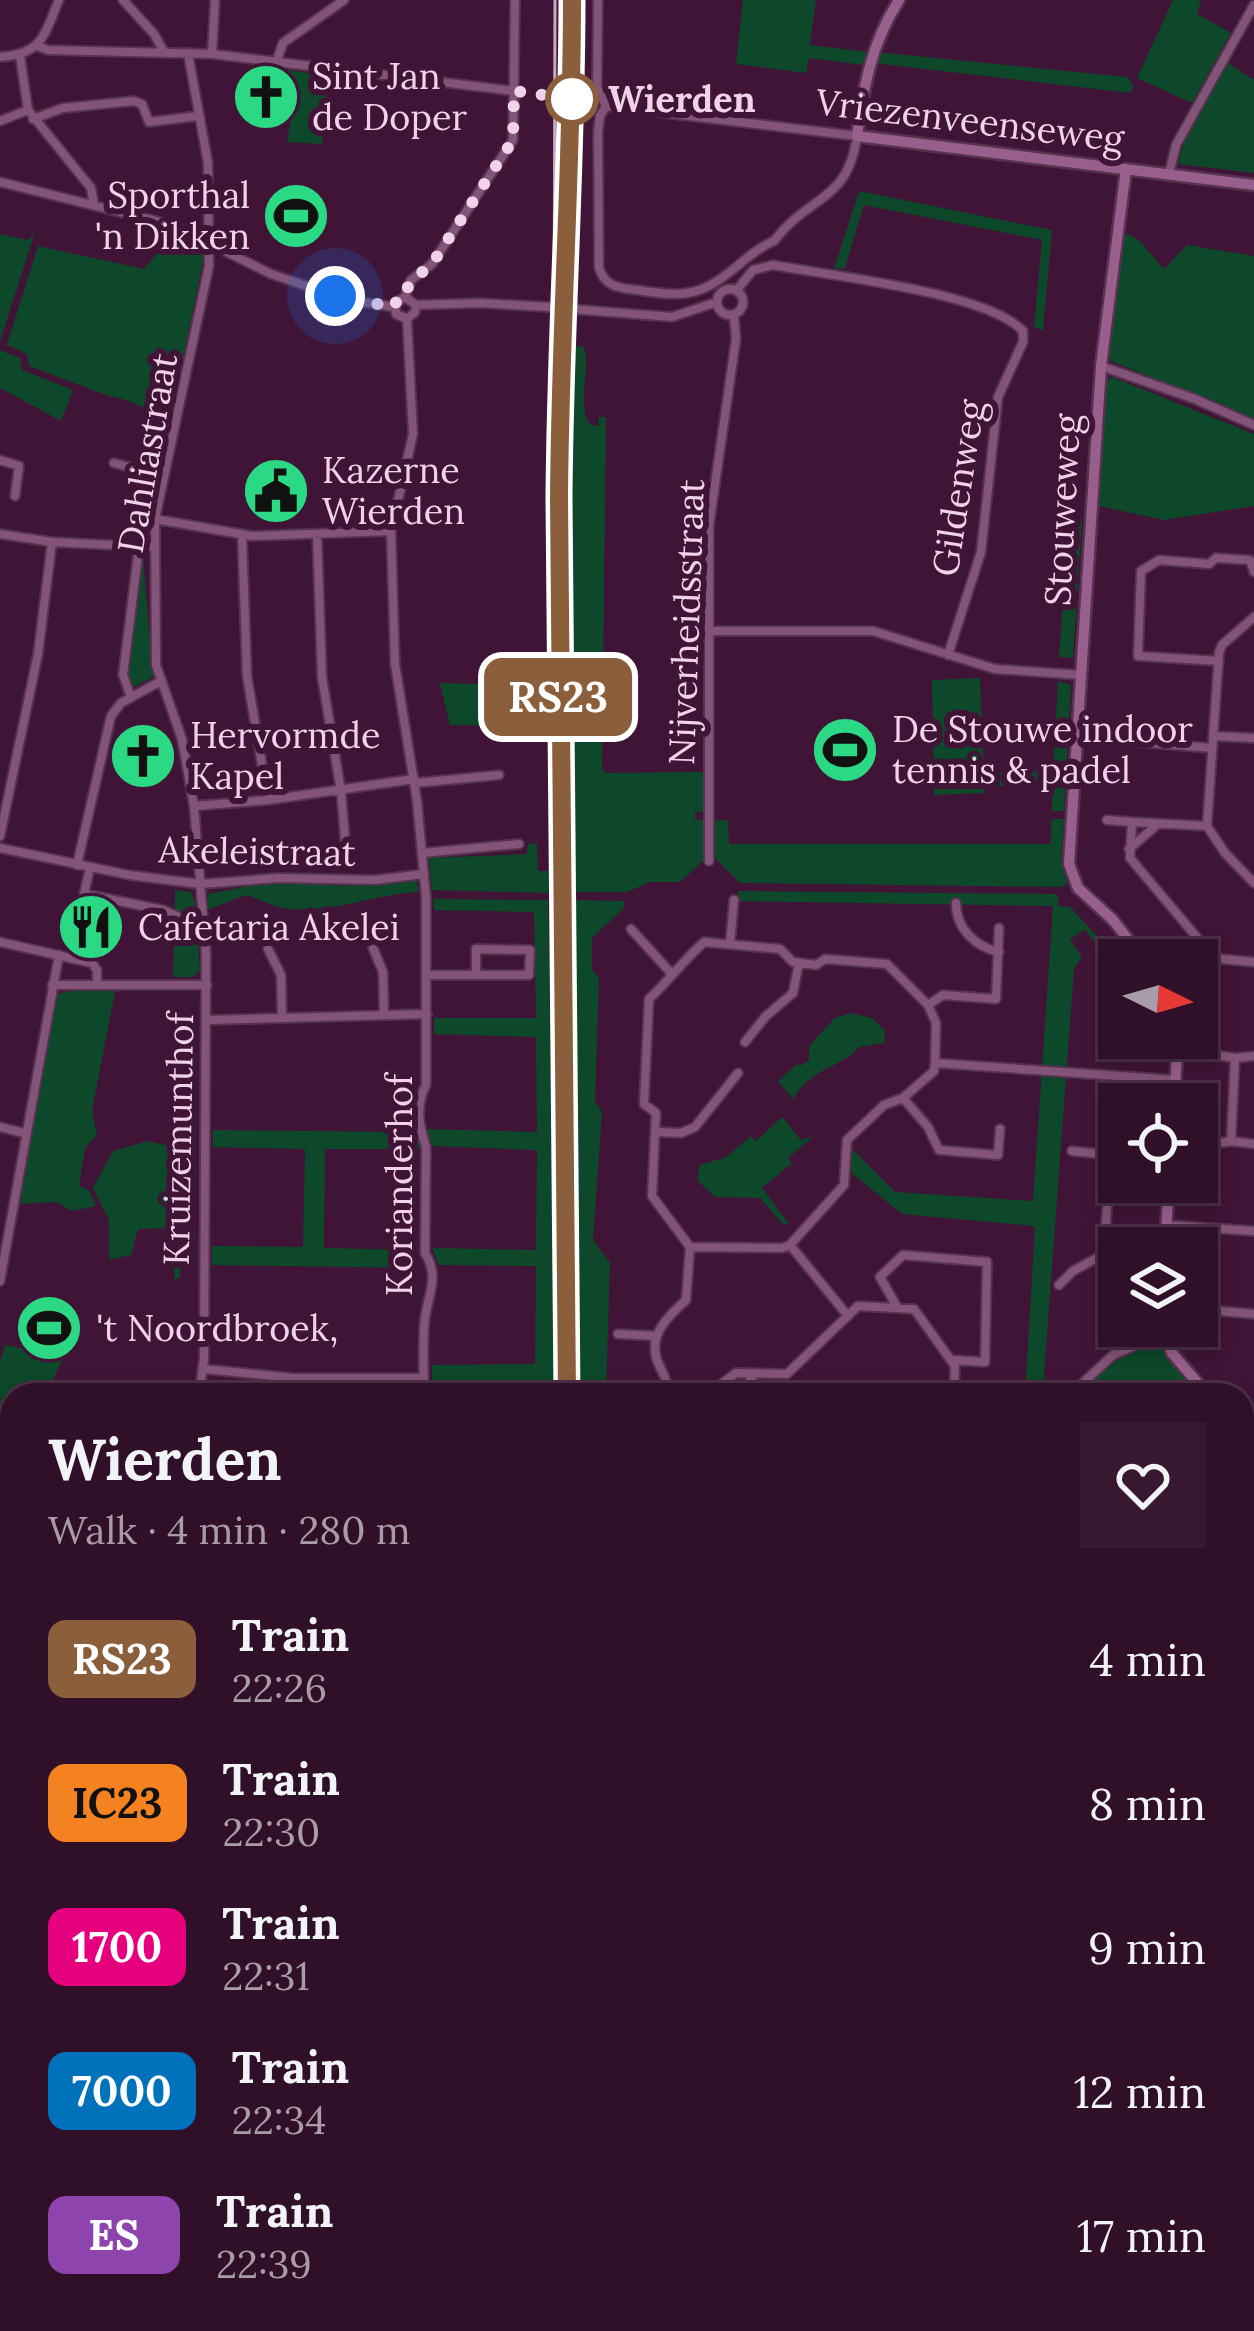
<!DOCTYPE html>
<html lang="en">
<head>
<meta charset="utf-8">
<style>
  body { margin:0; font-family:Lora,serif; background:#381831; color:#f1f3f6; height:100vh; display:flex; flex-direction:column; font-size:45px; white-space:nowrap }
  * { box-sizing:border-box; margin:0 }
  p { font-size:39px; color:#a89ca8 }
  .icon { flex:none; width:66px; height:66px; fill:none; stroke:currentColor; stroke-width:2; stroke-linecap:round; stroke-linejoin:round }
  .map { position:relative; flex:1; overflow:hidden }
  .side { position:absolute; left:0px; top:1383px; width:1254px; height:948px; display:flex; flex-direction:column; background:#300f29; border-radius:36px 36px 0 0; box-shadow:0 6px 18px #0003,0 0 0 3px #4b2f46 }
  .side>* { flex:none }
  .badge { padding:0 24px; border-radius:18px; font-size:42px; line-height:78px }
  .needle { width:78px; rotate:95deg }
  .buttons { position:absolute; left:1098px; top:939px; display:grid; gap:24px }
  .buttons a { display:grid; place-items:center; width:120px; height:120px; border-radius:0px; background:#300f29; box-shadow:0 6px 18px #0003,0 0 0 3px #4b2f46; font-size:60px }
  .you { position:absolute; width:60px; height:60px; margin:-30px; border:9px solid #fff; border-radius:50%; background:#1a73e8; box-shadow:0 0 0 18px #1a73e833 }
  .map>.badge { position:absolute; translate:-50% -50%; box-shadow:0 0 0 6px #fff }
  .round { display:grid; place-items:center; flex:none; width:126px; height:126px; border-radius:0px; background:#381831 }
  .summary { display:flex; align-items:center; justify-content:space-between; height:204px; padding:0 48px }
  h1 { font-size:57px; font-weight:700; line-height:90px }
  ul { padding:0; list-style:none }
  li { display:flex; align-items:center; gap:36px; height:144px; padding:0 48px }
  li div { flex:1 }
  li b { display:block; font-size:45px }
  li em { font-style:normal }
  li .badge { min-width:132px; font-weight:700; text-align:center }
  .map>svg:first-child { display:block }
  .green { fill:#0c4829 }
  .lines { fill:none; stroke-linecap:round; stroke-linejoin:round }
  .minor-tunnel { stroke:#5a3152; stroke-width:8; stroke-dasharray:8 4; stroke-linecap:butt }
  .minor-casing { stroke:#55334e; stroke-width:12 }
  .secondary-casing { stroke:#55334e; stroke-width:15 }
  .trunk-casing { stroke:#55334e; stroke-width:16 }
  .minor { stroke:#845379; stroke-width:8 }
  .secondary { stroke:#995f8c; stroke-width:10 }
  .trunk { stroke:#bd74ac; stroke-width:12 }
  .rail { stroke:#c9a9c1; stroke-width:3 }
  .line-casing { stroke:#fff; stroke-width:27 }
  .line { stroke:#8b5e3c; stroke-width:18 }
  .walk { stroke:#f0d3e8; stroke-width:12; stroke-dasharray:0 21.6 }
  .stop-dot { fill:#fff; stroke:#8b5e3c; stroke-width:6 }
  .labels { text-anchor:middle; stroke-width:12; stroke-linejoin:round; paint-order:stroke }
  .poi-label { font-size:36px; fill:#f0d3e8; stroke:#401437; text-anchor:start }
  .stop-label { font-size:36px; font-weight:bold; fill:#f0d3e8; stroke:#401437; text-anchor:start }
  .street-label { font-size:36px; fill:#f0d3e8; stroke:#401437 }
</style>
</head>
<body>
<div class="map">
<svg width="1254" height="2331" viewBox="0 0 1254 2331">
  <rect width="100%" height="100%" fill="#401437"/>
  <path class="green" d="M743,0H816L810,45L867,52L864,65L809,58L806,73L736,64Z
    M1173,0H1201L1197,14L1231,33L1192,103L1137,78Z
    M876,52L1127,77L1133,85L1131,93L873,63Z
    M1228,63L1254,80V173L1178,164L1185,138Z
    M280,69L328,76L322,144L287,142L292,113L278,111Z
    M859,191L1052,230L1043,331L1034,327L1042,240L864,205L845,268L834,269Z
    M174,232L200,242L205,251L171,417C151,412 124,397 109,396L29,366L27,354L7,345L38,246L144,269Z
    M1123,232L1139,240L1164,269L1187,245L1254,256V420L1111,361L1108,354Z
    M0,234L28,240L34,235L0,341Z
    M572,345L584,347C591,374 576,400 590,425L598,426L599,417H606L602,767L605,773L703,772V812H695V819L704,820V860L680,882H650L627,892H564L563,357Z
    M0,350L20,358L22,370L73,390L61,421L0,388Z
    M1112,377L1254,434V506L1164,520L1099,506L1105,382Z
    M1070,508L1082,521L1073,658L1059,657Z
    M143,558L153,677L132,688L127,675Z
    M980,678L984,772L1053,771L1058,681L1071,685L1064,811H1052V785L985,786L984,793L934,795L932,680Z
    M440,683L537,685L534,726L450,725Z
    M1052,819H1064L1061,861L1067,882L1063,887L740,883L715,858V821L728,820L729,844H1050Z
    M537,843L538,871H548L549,893L432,890L429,858L527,854L528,844Z
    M416,880L419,892C373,894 330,915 283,908C270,906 258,898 246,895L207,910L208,894L270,882L350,886Z
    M175,890L191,892L195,902L200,970L193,977H173Z
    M738,891L1057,894L1059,906L1070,907L1119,960V970L1084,929L1070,940L1082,957L1074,969L1044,1376L1054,1395H1025L1035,1226L902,1214L849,1171L850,1147L895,1192L1033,1201L1053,906L737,901Z
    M433,899L548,900L556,1395H535L534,1386L432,1389V1365L535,1364L536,1266L439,1265L432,1248L536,1250L537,1150L433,1146L424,1129L537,1132L536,1037L434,1034V1018H536L534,912L434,910Z
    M566,900L624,901V908L592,938V969L599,978L595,1101L602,1112L593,1240L610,1263L606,1395H574Z
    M72,991H115L92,1111L97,1135L85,1148L79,1186L89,1190L96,1206L72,1211L56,1202L18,1204L57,994Z
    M851,1013L872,1018L885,1031L884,1043L859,1047C840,1069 811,1067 793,1099L778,1081L797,1064L800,1066L809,1060V1046L835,1018Z
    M782,1117L801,1140L814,1136L788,1158L792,1163L762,1188L789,1224H783L760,1198L715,1197L697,1180L700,1165L726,1157L751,1136L756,1141Z
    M213,1130L414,1132L423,1149H325L324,1248L415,1250L414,1268L212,1265V1246L303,1247L305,1149L213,1147Z
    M196,1138V1209L186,1211L180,1219V1277L175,1280L169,1228L138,1229L131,1255L109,1260V1220L93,1188L113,1151L148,1141L173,1147Z
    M1146,1344L1162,1349L1203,1395H1077L1124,1354Z
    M5,1345L64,1356L51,1384L50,1395H12V1509L0,1505V1362Z
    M0,1648L12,1652V2109L0,2106Z
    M392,2319H747L729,2331H448Z"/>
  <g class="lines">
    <path class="minor-tunnel" d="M549,307L571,309"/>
    <defs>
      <path id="minor" d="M123,0L154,34L164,52
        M598,0L597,87L606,106
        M37,46L48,50L212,54L514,91
        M188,53L208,163L209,266L155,519L156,665L182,739L194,806L206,955L204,1359L199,1395
        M212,54L215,0
        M20,56L28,110L91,188L94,205
        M0,57C43,54 44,35 59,0
        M277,60L283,43L344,0
        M606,106L857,136C848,203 808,195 774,241C761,246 752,254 742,262C702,296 688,298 637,290C619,288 605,287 599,268L598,132L600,116Z
        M33,119L63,108L134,101L142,104L149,122L198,116
        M0,121L28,110
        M1169,174L1176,145L1254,5
        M0,182L172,225L271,274L348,300L394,307
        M717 302a13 13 0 1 1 26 0a13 13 0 1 1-26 0Z
        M736,291L753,270L773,265C831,276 986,292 1023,331V342L998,397L981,552L948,655
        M405,297L416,305L415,312L407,319
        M416,305L480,303L549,307
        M571,309L672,317L717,302
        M407,319L413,434L391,531L395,664L417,801L426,897V1085C415,1107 419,1125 426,1147L425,1253C440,1277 428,1294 425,1318C422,1343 424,1370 424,1395
        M407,319L396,314L395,303L405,297L411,280L432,264L513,140L515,0
        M1101,366L1195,399L1254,425
        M0,460L19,466L15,496
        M114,463L164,476
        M155,519L252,536L391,531
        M0,534L52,542L152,547
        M317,534L322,677L341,791L347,863
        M242,535L247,676L268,800
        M1254,617L1222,645L1219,653L1207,826L1225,853L1254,883
        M709,631H873L995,669L1082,675
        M1219,661L1138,656L1141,571L1159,560L1209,564L1216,558L1250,560L1254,572
        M131,697L123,675L139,547
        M1213,736L1254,738
        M1077,737L1212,748
        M415,783L499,775
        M194,806L268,800L414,779
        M1107,820L1132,822
        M1207,826L1132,822L1130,858L1210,953L1221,959L1254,962
        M0,836L38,654L52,542
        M0,848L129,875L200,884L278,878L375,880L424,874
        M1129,849L1158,824
        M422,853L519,844
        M709,861V526L736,339L734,315
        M77,865L111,716L121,703L159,682
        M90,868L84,894L163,910L181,918
        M956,903C956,928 975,947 999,952
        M631,929L670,972
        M0,942L92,963L97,970V985
        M730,944L734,900
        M373,948L383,972L384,1014
        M268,949L281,975L282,1016
        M427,975H529L530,950L476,949V975
        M52,985H207
        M928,1005L943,995L996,999L999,928
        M207,1020L427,1014
        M745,1042L766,1016L793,993L799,963
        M1216,1055L1235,1058
        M1254,1056L1235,1058L1231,1141L1254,1144
        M903,1098L928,1127L939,1150L998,1155L1000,1129
        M0,1127L24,1133
        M656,1132L681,1133L695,1127L738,1073
        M1209,1145L1231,1141
        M1072,1151L1101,1154L1110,1163L1119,1164
        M1166,1225L1254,1231
        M790,1245L844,1185L847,1140L884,1105L903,1098L934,1071L935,1063
        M690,1247L782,1248L790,1245L848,1316
        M1104,1254L1119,1255
        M0,1281L59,955
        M1059,1285L1073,1271L1104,1254L1110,1163
        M897,1307L880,1277L903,1255L987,1262L985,1362L953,1360
        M1202,1315L1220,1311L1254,1314
        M618,1334L657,1336
        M204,1369L293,1378H424
        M748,1374L762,1395
        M666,1395C667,1381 666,1379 660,1367C645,1338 666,1318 686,1300L690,1247L652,1196L656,1113L644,1104L649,999C669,980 684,960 704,942L780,949L793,962L816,965L825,959L887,964L928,1005L936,1023L935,1063L1176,1080
        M707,1395L736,1373L787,1374L858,1306L914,1309L955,1366L954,1395
        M1070,1395L1113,1355L1163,1334
        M0,1511L12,1515
        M0,1642L12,1646
        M1242,1973L1254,1971
        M1254,2143L1242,2151L1254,2168
        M0,2212L12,2215
        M341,2319L393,2331
        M588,2322L656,2321L677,2331
        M504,2331L522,2324L569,2322
        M740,2331L758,2319"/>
      <path id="secondary" d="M899,0C871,44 864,85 857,136L1254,185
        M1126,169L1101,366L1069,864L1078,888L1113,920L1144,960
        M1174,1104L1178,1038
        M1165,1248L1169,1182
        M1162,1326L1172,1353L1208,1395
        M1242,1434L1254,1448
        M1242,1680L1254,1637
        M1242,1729L1254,1773"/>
      <path id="trunk" d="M1246,1750L1254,1747
        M1242,1764L1249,1761
        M1242,1840L1254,1831
        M1242,1852L1254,1843
        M1242,1926L1254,1919
        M0,2195L12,2198"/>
    </defs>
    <use href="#minor" class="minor-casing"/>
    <use href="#secondary" class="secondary-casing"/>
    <use href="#trunk" class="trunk-casing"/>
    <use href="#minor" class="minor"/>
    <use href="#secondary" class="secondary"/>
    <use href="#trunk" class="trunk"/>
    <path class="rail" d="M555,0L553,727L562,1395
      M582,2319V2331"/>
  </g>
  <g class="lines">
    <defs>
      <path id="line" d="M567,1395L559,499C560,332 572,167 572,0"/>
    </defs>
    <use href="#line" class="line-casing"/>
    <use href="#line" class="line"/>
    <path class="walk" d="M335,296L394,307L397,300L405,297L409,283L432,264L513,140L514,91L572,99"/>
  </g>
  <defs>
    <symbol id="church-disc" viewBox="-11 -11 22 22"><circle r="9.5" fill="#2bd884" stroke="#401437"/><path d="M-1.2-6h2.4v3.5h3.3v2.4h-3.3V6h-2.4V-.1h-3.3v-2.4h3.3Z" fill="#111"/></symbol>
    <symbol id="stadium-disc" viewBox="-11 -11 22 22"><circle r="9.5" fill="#2bd884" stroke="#401437"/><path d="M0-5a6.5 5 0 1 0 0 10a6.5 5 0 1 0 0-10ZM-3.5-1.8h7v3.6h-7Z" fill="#111"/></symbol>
    <symbol id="civic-disc" viewBox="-11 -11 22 22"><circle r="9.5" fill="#2bd884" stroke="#401437"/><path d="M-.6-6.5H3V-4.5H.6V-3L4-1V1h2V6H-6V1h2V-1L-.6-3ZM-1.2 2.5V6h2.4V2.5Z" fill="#111"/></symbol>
    <symbol id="restaurant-disc" viewBox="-11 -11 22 22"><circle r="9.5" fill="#2bd884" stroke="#401437"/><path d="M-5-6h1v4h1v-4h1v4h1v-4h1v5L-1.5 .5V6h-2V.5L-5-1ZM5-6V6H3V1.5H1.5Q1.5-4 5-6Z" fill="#111"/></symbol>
  </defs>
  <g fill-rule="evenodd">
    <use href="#church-disc" x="228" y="59" width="76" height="76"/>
    <use href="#stadium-disc" x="258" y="178" width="76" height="76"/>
    <use href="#civic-disc" x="238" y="453" width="76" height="76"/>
    <use href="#stadium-disc" x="807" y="712" width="76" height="76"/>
    <use href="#church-disc" x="105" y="718" width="76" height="76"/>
    <use href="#restaurant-disc" x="53" y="889" width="76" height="76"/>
    <use href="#stadium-disc" x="11" y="1290" width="76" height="76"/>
  </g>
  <circle class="stop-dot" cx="572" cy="99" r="24"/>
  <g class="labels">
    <g class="poi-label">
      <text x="312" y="89">Sint Jan<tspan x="312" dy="41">de Doper</tspan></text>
      <text x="250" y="208" text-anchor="end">Sporthal<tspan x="250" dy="41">'n Dikken</tspan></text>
      <text x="322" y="483">Kazerne<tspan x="322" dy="41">Wierden</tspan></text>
      <text x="892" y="742">De Stouwe indoor<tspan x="892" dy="41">tennis &amp; padel</tspan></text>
      <text x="190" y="748">Hervormde<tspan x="190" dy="41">Kapel</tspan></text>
      <text x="138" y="940">Cafetaria Akelei</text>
      <text x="96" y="1341">'t Noordbroek,</text>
    </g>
    <g class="stop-label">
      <text x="608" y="112">Wierden</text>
    </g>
    <g class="street-label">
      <text transform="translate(970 120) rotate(7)" y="13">Vriezenveenseweg</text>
      <text transform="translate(147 453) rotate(-80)" y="13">Dahliastraat</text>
      <text transform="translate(958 488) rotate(-81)" y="13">Gildenweg</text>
      <text transform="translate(1062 510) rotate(-87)" y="13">Stouweweg</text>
      <text transform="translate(686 622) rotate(-88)" y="13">Nijverheidsstraat</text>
      <text transform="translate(257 851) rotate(1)" y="13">Akeleistraat</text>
      <text transform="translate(178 1139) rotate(-89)" y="13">Kruizemunthof</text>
      <text transform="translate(399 1185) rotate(-90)" y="13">Korianderhof</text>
    </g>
  </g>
</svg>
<div class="buttons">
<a><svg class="needle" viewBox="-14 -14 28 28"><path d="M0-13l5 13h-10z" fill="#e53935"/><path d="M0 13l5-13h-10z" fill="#a89ca8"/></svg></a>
<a><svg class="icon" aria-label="locate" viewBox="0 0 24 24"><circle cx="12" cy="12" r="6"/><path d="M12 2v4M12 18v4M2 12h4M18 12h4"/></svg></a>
<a><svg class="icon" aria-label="layers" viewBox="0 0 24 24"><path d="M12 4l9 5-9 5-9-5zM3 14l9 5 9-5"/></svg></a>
</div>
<div class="you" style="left:335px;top:296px"></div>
<b class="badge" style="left:558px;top:697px;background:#8b5e3c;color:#fff">RS23</b>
<section class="side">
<div class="summary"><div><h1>Wierden</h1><p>Walk · 4 min · 280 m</p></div><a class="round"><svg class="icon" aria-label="heart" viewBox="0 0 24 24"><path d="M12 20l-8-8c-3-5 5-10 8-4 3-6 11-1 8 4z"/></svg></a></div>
<ul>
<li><span class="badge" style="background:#8b5e3c;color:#fff">RS23</span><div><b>Train</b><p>22:26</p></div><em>4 min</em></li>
<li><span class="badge" style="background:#f58220;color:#111">IC23</span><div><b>Train</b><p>22:30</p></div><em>8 min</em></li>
<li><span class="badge" style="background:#e6007e;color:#fff">1700</span><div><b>Train</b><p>22:31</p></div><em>9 min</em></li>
<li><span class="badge" style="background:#0072bc;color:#fff">7000</span><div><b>Train</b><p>22:34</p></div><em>12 min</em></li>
<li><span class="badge" style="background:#8e44ad;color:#fff">ES</span><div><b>Train</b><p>22:39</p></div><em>17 min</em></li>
</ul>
</section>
</div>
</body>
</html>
